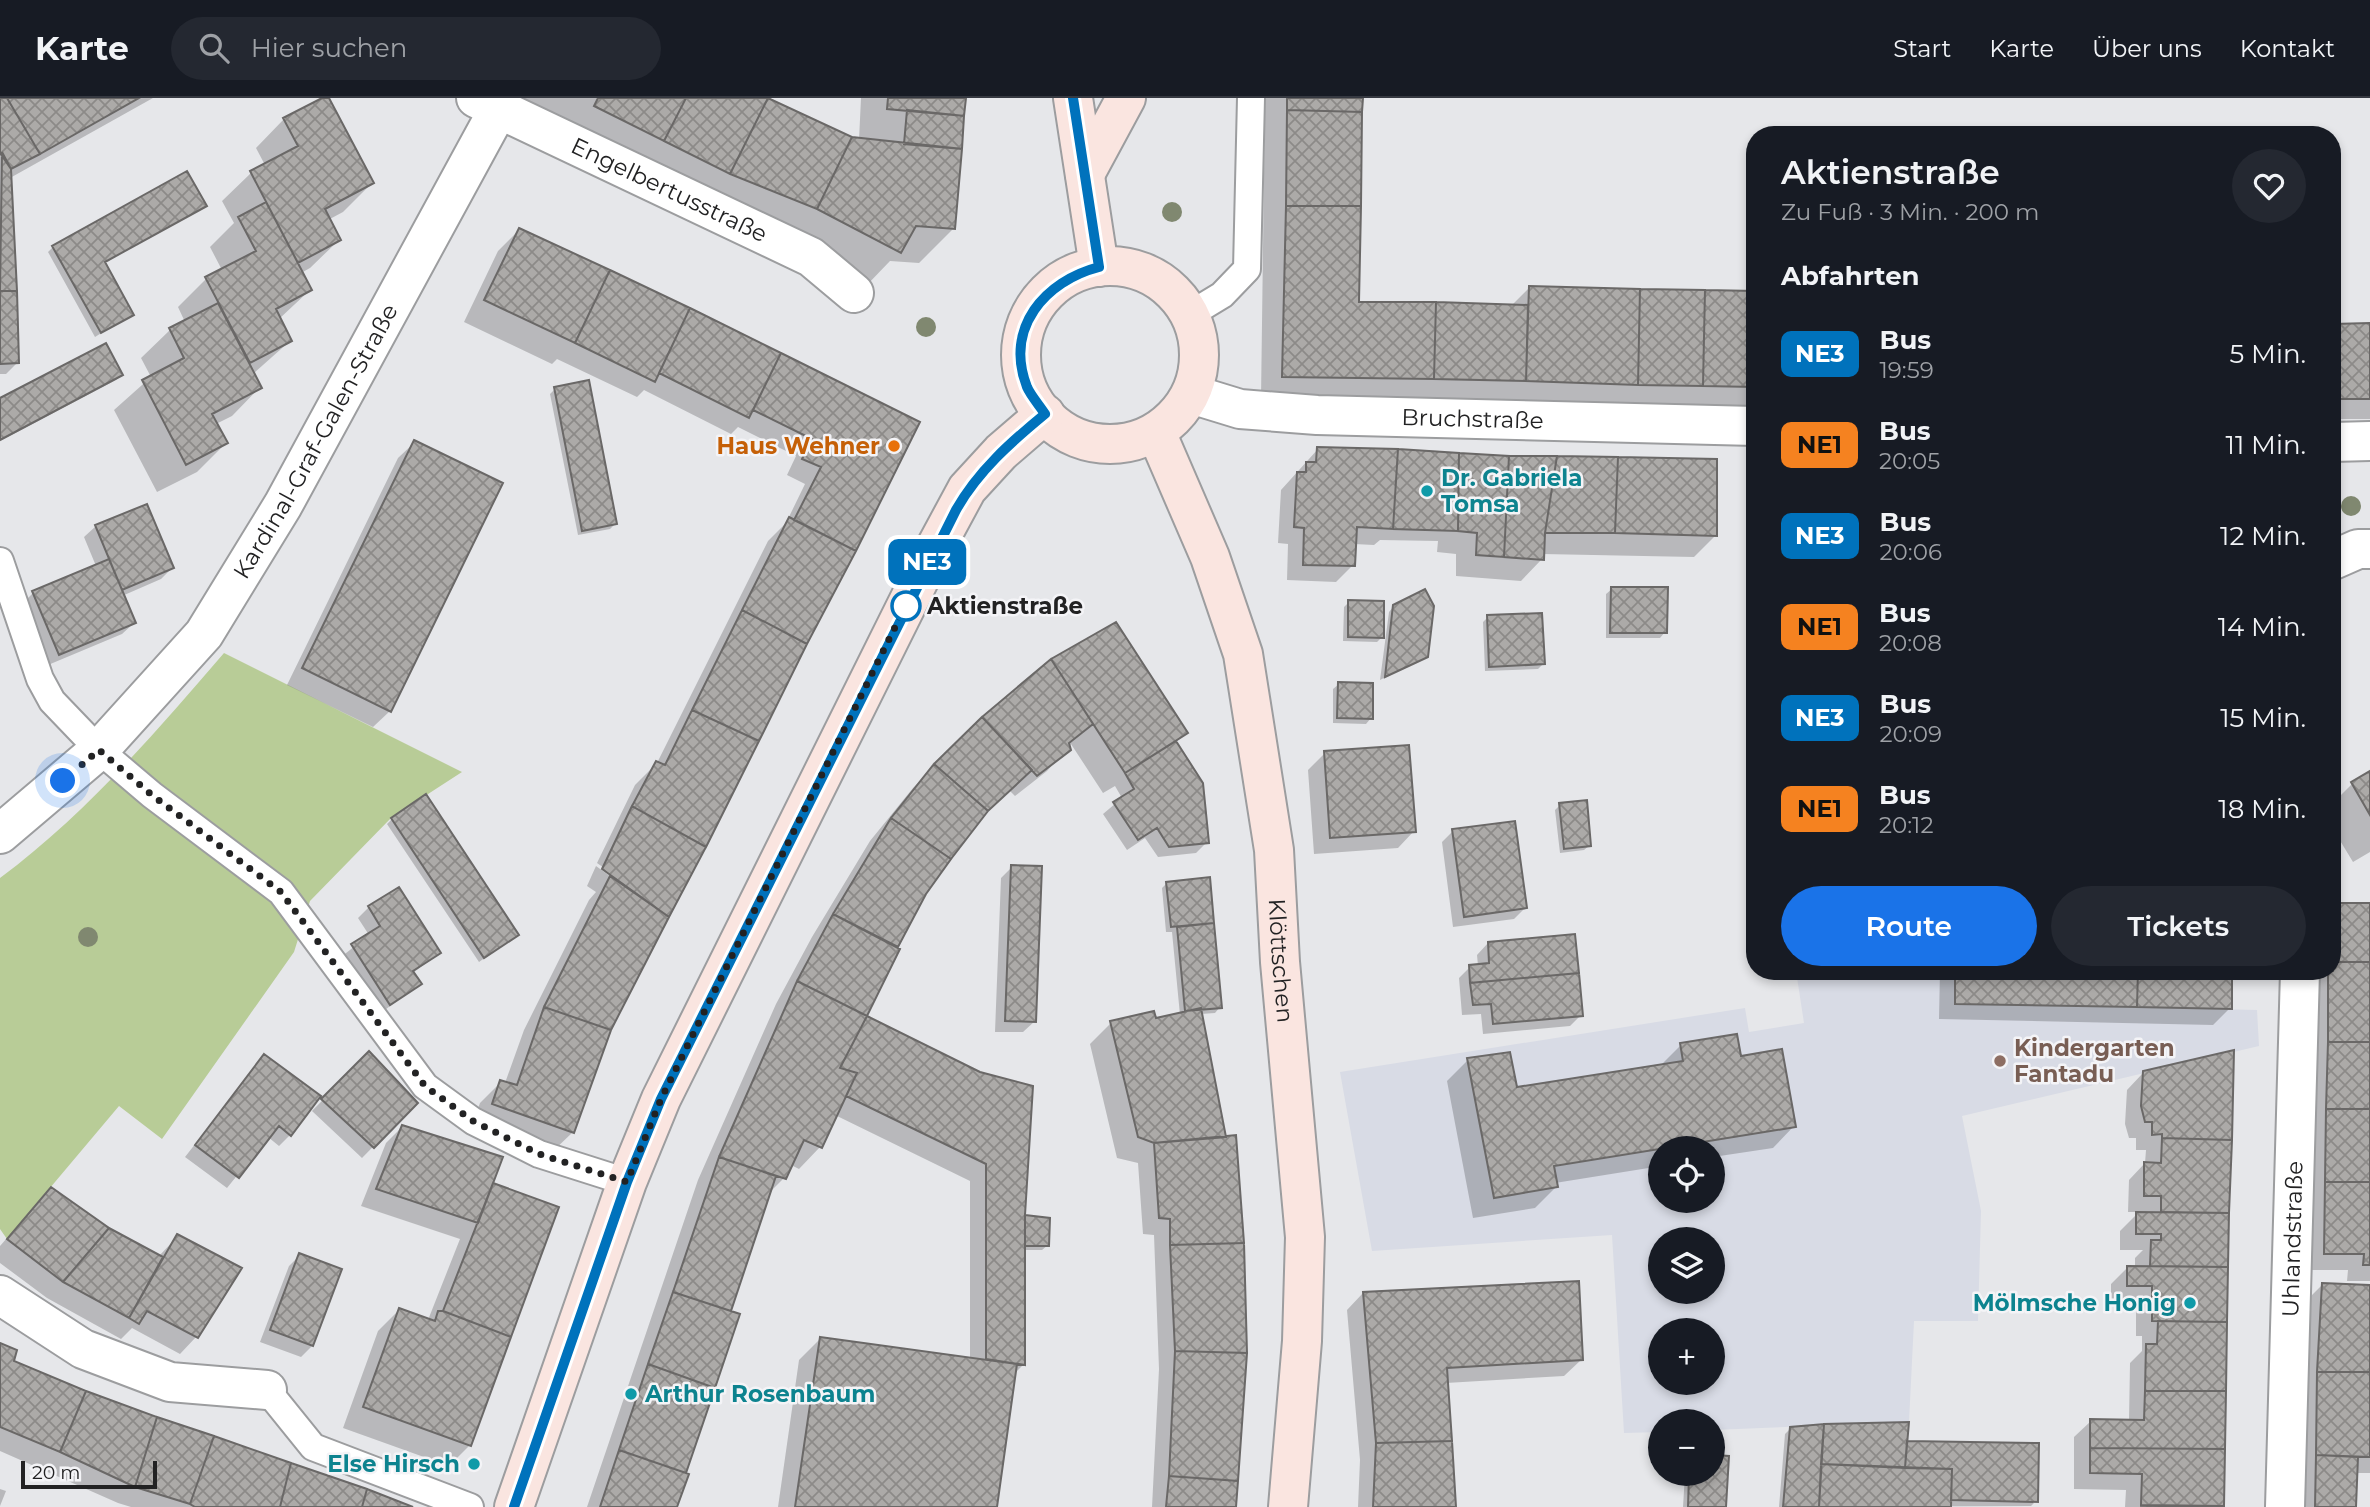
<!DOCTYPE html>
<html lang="de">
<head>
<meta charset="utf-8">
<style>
  body { margin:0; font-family:Montserrat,sans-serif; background:#242831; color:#f1f3f6; height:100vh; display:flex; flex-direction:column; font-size:26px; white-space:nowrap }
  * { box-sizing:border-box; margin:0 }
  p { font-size:23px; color:#9ea1a6 }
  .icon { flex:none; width:38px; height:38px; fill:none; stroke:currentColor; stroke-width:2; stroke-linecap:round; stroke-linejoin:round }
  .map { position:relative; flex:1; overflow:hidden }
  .sheet { position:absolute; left:1746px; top:28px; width:595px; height:854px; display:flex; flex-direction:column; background:#171b24; border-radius:28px; box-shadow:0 4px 10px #0003 }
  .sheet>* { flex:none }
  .badge { padding:0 14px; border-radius:10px; font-size:24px; line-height:46px }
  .controls { position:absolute; left:1648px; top:1038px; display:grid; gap:14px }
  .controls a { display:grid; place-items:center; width:77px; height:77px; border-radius:50%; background:#171b24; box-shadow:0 4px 10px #0003; font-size:35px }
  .scale { position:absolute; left:21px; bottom:18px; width:136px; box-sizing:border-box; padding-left:7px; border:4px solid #222223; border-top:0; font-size:19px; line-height:24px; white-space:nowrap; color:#222223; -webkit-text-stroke:5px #f4f4f7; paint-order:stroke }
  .you { position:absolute; width:35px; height:35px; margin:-18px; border:5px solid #fff; border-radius:50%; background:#1a73e8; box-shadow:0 0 0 10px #1a73e833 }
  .map>.badge { position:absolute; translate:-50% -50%; box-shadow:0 0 0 4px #fff }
  h2 { padding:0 35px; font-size:26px; line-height:63px }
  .round { display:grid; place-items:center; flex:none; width:74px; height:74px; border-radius:37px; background:#242831 }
  .head { display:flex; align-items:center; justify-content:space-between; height:119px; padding:0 35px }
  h1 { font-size:33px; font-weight:600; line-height:52px }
  .button { display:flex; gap:14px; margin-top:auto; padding:14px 35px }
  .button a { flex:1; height:80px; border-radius:42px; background:#1a73e8; color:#fff; font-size:28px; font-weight:600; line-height:80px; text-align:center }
  .button a+a { background:#242831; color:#f1f3f6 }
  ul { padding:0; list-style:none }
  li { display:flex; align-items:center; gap:21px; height:91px; padding:0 35px }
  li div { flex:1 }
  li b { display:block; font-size:26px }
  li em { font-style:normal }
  li .badge { min-width:77px; font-weight:700; text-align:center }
  header { display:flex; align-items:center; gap:42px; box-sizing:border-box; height:98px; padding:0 35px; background:#171b24; border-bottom:2px solid #363941 }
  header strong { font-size:33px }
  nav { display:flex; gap:38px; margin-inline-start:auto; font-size:24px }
  .search { width:490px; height:63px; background:#242831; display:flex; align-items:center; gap:18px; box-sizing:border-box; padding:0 24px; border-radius:38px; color:#9ea1a6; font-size:26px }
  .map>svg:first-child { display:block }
  .built { fill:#d8dbe5; fill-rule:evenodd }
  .park { fill:#b8cc97 }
  .shadow { fill:#0003 }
  .building { fill:url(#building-cross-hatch); stroke:#6a6867; stroke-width:2 }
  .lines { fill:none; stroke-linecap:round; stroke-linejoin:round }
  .service-casing { stroke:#9c9d9f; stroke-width:30 }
  .minor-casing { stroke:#9c9d9f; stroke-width:42 }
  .secondary-casing { stroke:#9c9d9f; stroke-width:42 }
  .service { stroke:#fff; stroke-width:26 }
  .minor { stroke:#fff; stroke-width:38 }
  .secondary { stroke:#fae5e0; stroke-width:38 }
  .tree { fill:#808870 }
  .line-casing { stroke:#fff; stroke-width:16 }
  .line { stroke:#0072bc; stroke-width:10 }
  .walk { stroke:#222223; stroke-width:7; stroke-dasharray:0 12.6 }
  .food-dot { fill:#e8710a; stroke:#f4f4f7; stroke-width:2.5 }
  .culture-dot { fill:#0f9aa8; stroke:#f4f4f7; stroke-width:2.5 }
  .stop-dot { fill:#fff; stroke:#0072bc; stroke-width:3.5 }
  .education-dot { fill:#8d6e63; stroke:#f4f4f7; stroke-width:2.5 }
  .labels { text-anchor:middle; stroke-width:5; stroke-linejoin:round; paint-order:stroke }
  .street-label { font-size:23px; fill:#222223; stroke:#f4f4f7 }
  .food-label { font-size:23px; font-weight:bold; fill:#c56008; stroke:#f4f4f7; text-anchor:end }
  .culture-label { font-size:23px; font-weight:bold; fill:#0d838f; stroke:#f4f4f7; text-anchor:start }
  .stop-label { font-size:23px; font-weight:bold; fill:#222223; stroke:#f4f4f7; text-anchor:start }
  .education-label { font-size:23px; font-weight:bold; fill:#785e54; stroke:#f4f4f7; text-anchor:start }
</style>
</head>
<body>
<header>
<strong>Karte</strong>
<div class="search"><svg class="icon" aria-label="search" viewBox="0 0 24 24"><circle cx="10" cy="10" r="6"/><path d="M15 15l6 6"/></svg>Hier suchen</div>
<nav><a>Start</a><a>Karte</a><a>Über uns</a><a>Kontakt</a></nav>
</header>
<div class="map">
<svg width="2370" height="1409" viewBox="0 0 2370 1409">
  <defs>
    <pattern id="building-cross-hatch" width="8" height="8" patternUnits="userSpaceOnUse" patternTransform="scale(1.75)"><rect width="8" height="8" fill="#acaaa8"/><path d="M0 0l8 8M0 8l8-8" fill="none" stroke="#8c8a88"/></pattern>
  </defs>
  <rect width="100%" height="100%" fill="#e6e7ea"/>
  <path class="built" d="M1796,873H2138L2137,909L2257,912L2259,948L1962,1018L1981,1113L1978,1223H1914L1909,1324L1713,1332V1323H1661V1334L1624,1335L1612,1137L1372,1153L1340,974L1745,910L1749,934L1804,925ZM1661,1050H1713V1102H1661ZM1661,1141H1713V1194H1661ZM1661,1232H1713V1284H1661Z"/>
  <path class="park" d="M224,555L462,674L391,720L310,803L294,854L162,1041L119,1008L7,1141L0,1131V780C85,717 155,635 224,555Z"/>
  <path class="shadow" d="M0,0H153L10,80L17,265L6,276H0Z
    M327,0L372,85L343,114L328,122L339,142L310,170L301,175L310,192L279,221L290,243L253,276L260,289L232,318L216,326L226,345L197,374L157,394L114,312L151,279L141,260L170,232L185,224L178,209L206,181L222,172L210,149L234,125L222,103L251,75L265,67L256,50L284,21Z
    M514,0H768L859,42L861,0H964L954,130L919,165L890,163L865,189Z
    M1265,0H1361L1357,206L1511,208L1529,190L1755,195V310L1261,300Z
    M204,107L103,165L132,216L95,239L48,154L53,149Z
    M519,132L917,325L609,932L573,1034L551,1055L472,1027L480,1005L501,984L505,985L524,932L589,802L596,794L587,788L596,768L665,818V813L597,765L635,687L657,665L768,443L786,425L805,386L787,377L796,358L738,329L731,336L644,292L637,299L557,261L552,266L464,224L498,153Z
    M2333,227H2370V321H2333Z
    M121,277L116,282L0,343V302Z
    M555,291L615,426L610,431L578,437L550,296Z
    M415,344L390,613L373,629L287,587L398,360Z
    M1318,351L1715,438L1694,459L1542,456V461L1521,483L1456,478V456L1437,454L1438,443L1380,442L1374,447L1354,446L1353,467L1336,484L1287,482L1288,446L1278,445L1281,392Z
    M96,428L172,470L161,481L122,498L134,525L122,536L48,567L22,506L33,495L96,468L84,439Z
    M1612,491L1665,534L1660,540H1606V496Z
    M1349,504L1382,539L1377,544L1343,543L1344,509Z
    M1394,508L1426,558L1380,582L1389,514Z
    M1488,519L1543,566L1538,571L1485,573L1483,524Z
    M1052,562L1186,635L1175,645L1207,744L1196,755L1158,759L1145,740L1127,752L1103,716L1122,700L1115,688L1103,695L1071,646L1047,673L1015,698L1009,692L984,716L925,795L860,927L980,976L1024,1118L1048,1147L1042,1152H1024V1266L1014,1276L995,1409H778L799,1262L821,1240L970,1261V1083L835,1017L820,1049L799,1071L791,1067L784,1080L768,1096L728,1215L675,1409H587L698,1082L776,906L812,839L870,743L913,690L983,620Z
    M1339,586L1371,620L1366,626L1333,625V591Z
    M1325,655L1414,733L1398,750L1314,756L1308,672Z
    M2370,675V754L2353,764L2333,731V705L2352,686Z
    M1560,707L1590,747L1584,752L1560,755L1555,712Z
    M392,721L517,837L479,864L387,726Z
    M1453,733L1525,810L1514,821L1453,829L1442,744Z
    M1012,769L1035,923L1023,934H995L1001,780Z
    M1209,781L1220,909L1215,915L1201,916L1235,1409H1152L1159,1271L1154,1137L1143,1136L1138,1065L1117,1060L1090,946L1111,925L1155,922L1180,917L1172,834H1166L1162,790L1167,785Z
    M398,791L439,855L413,875L420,886L378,917L341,859L369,837L358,820L369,809Z
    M2340,807H2370V1183H2347L2348,1172H2308L2312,883L2321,873H2333V813Z
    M1488,845L1581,917L1570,928L1483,936L1481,916L1462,917L1459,880L1470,869L1478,868L1477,857Z
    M1940,873H2231L2230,910L2213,927L1939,921Z
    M1681,947L1740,960L1794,1028L1773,1050L1713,1059V1050H1661V1068L1555,1085L1556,1089L1535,1110L1473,1120L1447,983L1468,962L1515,991L1660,968Z
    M2232,954L2223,1409H2125L2126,1392L2074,1391V1339L2091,1323H2129L2130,1265L2142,1253V1238H2136V1204H2111V1186L2128,1169H2135V1160L2143,1152H2120V1133L2139,1114H2128L2129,1082L2145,1065L2146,1052H2136V1040H2129L2125,1026L2127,992L2143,975Z
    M369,955L416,1005L362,1060L312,1013Z
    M264,958L290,1037L279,1048L268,1039L227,1090L185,1059Z
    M402,1029L488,1093L470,1347L449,1368L343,1330L378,1233L399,1212L428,1222L460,1141L361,1108L386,1045Z
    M35,1108L159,1158L177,1139L196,1239L180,1256L132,1230L121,1241L47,1200L0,1165V1148Z
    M300,1157L312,1248L301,1259L260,1244L289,1168Z
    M2322,1187L2370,1189V1375H2355L2354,1409H2299L2311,1198Z
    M1363,1195L1581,1262L1564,1278L1446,1285L1453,1409H1358L1360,1362L1347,1212Z
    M0,1246L11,1264L156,1320L408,1409H131L118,1405L0,1353Z
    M1790,1331L2036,1403L2031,1408L1779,1409L1785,1336Z
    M1685,1376H1713L1724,1409H1683Z
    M0,1391L6,1393L0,1408Z"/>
  <path class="building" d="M0,0H7L40,56L11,71L0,55Z
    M7,0H139L40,56Z
    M322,0H329L374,85L325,111L341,142L298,165L250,73L298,48L283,20Z
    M598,0H686L664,43L594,8Z
    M686,0H768L730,76L664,43Z
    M768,0L852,39L817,111L730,76Z
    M888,0H966L964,18L887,11Z
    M1287,0H1363L1362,14L1287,12Z
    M907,12L964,18L962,51L904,46Z
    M1287,12L1362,14L1361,108H1286Z
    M852,39L962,51L955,131L916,128L901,155L817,111Z
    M2,54L11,71L17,193H0Z
    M187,73L207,108L105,164L134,217L101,235L52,148Z
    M266,104L312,192L276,211L292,243L250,265L205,179L256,153L238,119Z
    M1286,108H1361L1359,204H1436L1434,281L1282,279Z
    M519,130L610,172L575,245L484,202Z
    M610,172L690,210L655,284L575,245Z
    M1529,188L1640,191L1638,287L1526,283Z
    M1640,191L1705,192L1703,288L1638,287Z
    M1705,192L1755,193V289L1703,288Z
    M0,193H17L19,265L0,266Z
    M1436,204L1528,207L1526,283L1434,281Z
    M218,205L262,290L212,316L228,345L186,367L142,282L184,260L169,230Z
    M690,210L781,255L749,320L659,275Z
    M2370,225V301H2333V226Z
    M106,245L123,277L0,342V300Z
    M781,255L920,324L856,453L794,422L821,369L802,361L812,341L753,312Z
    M589,282L617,426L582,433L554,289Z
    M414,342L503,385L391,614L302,570Z
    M1317,349L1398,351L1393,431L1357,429L1355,468L1303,467L1304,430L1294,429L1297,374H1306V364H1316Z
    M1398,351L1459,355L1458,433L1393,431Z
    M1459,355L1509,358L1504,459L1476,457L1477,435L1458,433Z
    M1509,358H1557L1545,435L1544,462L1504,459Z
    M1557,358L1618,359L1615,435H1545Z
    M1618,359L1717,361V438L1615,435Z
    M147,406L174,470L122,492L95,427Z
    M789,419L856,453L807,546L742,512Z
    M109,461L136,525L59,557L32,493Z
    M1611,489H1668L1667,535H1610Z
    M1425,491L1434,508L1428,559L1385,579L1393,507Z
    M1348,502L1384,503V540L1348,539Z
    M742,512L807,546L759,643L692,612Z
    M1542,515L1545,566L1489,569L1487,517Z
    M1116,524L1188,635L1125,675L1051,561Z
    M1051,561L1093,626L1069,645L1071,652L1037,678L982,619Z
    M1338,584L1373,585V621L1337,620Z
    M692,612L759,643L706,749L632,708L656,663L665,667Z
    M982,619L1032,672L988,713L934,666Z
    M1176,643L1203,685L1209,745L1169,749L1157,730L1138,742L1113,704L1134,691L1125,675Z
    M1409,647L1416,734L1330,740L1324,653Z
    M934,666L988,713L951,761L891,720Z
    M2370,673V717L2351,684Z
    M426,696L519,837L484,860L391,720Z
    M1587,702L1591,748L1564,751L1559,705Z
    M632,708L706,749L669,819L602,771Z
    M891,720L951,761L926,796L898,849L833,816Z
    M1515,723L1527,810L1464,819L1452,731Z
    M1011,767L1042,768L1036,924L1005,923Z
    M610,778L669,819L611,932L544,909Z
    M1210,779L1214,825L1171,829L1166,784Z
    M399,789L441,855L413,873L422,886L390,907L351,846L380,828L368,808Z
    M2339,805H2370V864H2339Z
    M833,816L900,851L867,918L797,883Z
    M1214,825L1222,910L1185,913L1177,829Z
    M1575,836L1579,875L1470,885L1469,867L1489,865L1488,844Z
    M2333,864H2370V944H2328V873H2333Z
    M1955,873H2138L2137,909L1955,906Z
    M2138,873H2232V911L2137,909Z
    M1579,875L1583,918L1493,926L1491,906L1473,907L1470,885Z
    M797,883L867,918L840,970L857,975L822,1050L804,1042L786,1081L719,1059Z
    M544,909L611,932L574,1035L492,1006L500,982L517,987Z
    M1201,910L1226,1039L1154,1045L1138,1039L1110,923L1154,913L1156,920Z
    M867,918L980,974L1033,988L1025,1117V1267L986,1261V1066L846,998L857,975L840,970Z
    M1737,936L1741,958L1782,951L1796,1029L1554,1068L1558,1089L1494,1100L1467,960L1510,954L1517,989L1683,963L1680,945Z
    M2328,944H2370V1011H2326Z
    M2234,952L2232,1042L2162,1040V1036L2152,1037V1024H2145L2141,1008L2143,973Z
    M369,953L418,1005L374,1050L321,1001Z
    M264,956L321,998L291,1038L279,1028L239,1080L195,1047Z
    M2326,1011H2370V1084H2325Z
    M402,1027L503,1059L478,1125L376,1091Z
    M1236,1037L1244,1145L1170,1147V1121L1159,1120L1154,1045Z
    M2162,1040L2232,1042L2229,1115L2161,1114V1098H2144V1064L2161,1065Z
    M719,1059L776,1078L731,1213L673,1194Z
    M2325,1084H2370V1167H2363L2364,1156H2324Z
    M493,1085L559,1109L511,1239L443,1213Z
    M51,1089L109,1130L63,1184L7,1141Z
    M2136,1114L2229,1115L2228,1169L2150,1168L2151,1142H2161V1136H2136Z
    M1025,1117L1050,1120L1049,1148H1025Z
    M109,1130L163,1159L129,1220L63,1184Z
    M177,1136L242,1170L198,1240L147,1213L139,1226L129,1220Z
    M1244,1145L1247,1255L1175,1253L1170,1147Z
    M299,1155L342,1171L313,1248L270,1232Z
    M2127,1168L2228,1169L2227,1224L2152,1223V1188H2127Z
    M1579,1183L1583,1262L1447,1270L1452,1343L1376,1345L1363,1194Z
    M2322,1185L2370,1187V1274H2317Z
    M673,1194L740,1216L715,1290L648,1266Z
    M399,1210L435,1223L438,1213H443L511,1239L471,1348L363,1309Z
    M2158,1223L2227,1224L2226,1293H2145L2146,1246H2157Z
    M820,1239L1017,1266L997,1409H795Z
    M0,1245L17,1252L14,1263L86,1293L60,1354L0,1329Z
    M1175,1253L1247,1255L1238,1383L1169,1378Z
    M648,1266L715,1290L686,1375L619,1352Z
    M2317,1274H2370V1359L2316,1357Z
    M86,1293L157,1319L135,1389L60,1354Z
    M2145,1293H2226L2225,1351L2090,1350V1321L2144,1322Z
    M157,1319L214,1338L190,1406L135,1389Z
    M1909,1324L1905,1370L1821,1366L1824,1326Z
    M1824,1326L1819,1409H1783L1790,1329Z
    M214,1338L291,1365L280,1409H195L190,1406Z
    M1452,1343L1456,1409H1373L1376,1345Z
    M1907,1343L2039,1345L2038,1404L1951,1402L1952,1371L1905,1370Z
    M2090,1350L2225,1351L2224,1408L2141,1407L2142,1376L2090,1375Z
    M619,1352L689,1376L677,1409H600Z
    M1713,1357L1729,1358L1726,1409H1688L1689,1376H1713Z
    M2316,1357L2358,1359L2356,1409H2315Z
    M291,1365L367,1391L362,1409H280Z
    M1821,1366L1952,1371L1951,1409H1819Z
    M1169,1378L1238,1383L1236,1409H1166Z
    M367,1391L413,1409H362Z
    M2141,1407L2224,1408V1409H2141Z"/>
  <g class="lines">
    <defs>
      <path id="service" d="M1189,217L1222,197L1247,171L1251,0
        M0,463L40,581L52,603L99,652L152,697L281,794L425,988L473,1023L539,1056L627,1084
        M267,1292L313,1349L470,1409"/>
      <g id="minor">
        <path id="s1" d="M476,0L811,159L854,195"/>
        <path id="s2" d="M1191,296L1240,311L1317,317L1755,328"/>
        <path d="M2333,344L2370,343"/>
        <path d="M2333,462L2358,451H2370"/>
        <path id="s3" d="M0,736L99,652L204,536L283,407L498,12"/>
        <path d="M0,1197L83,1251L170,1284L267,1292"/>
        <path id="s4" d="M2285,1409L2300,873"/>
      </g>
      <g id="secondary">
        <path d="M1073,0L1099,169"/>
        <path d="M1085,76L1126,0"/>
        <circle cx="1110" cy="257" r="89"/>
        <path id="s5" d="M1156,334L1210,459L1243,556L1274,752L1280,864L1305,1139L1302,1243L1288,1409"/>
        <path d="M514,1409L627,1084L661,1001L933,454L967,391L1001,354L1045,316"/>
      </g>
    </defs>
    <use href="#service" class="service-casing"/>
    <use href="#minor" class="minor-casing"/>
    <use href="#secondary" class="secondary-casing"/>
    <use href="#service" class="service"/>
    <use href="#minor" class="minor"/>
    <use href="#secondary" class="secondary"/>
  </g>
  <g class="tree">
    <circle cx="1172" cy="114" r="10"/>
    <circle cx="926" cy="229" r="10"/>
    <circle cx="2351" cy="408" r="10"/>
    <circle cx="88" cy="839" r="10"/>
  </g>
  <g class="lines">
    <defs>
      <path id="line" d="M514,1409L627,1084L661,1001L956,412C978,373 1011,344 1045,316C1040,308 1031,298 1027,289C1004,230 1045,183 1099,169L1073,0"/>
    </defs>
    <use href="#line" class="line-casing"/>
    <use href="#line" class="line"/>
    <path class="walk" d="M63,683L99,652L152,697L281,794L425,988L473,1023L539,1056L627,1084L661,1001L909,501L906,508"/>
  </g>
  <circle class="food-dot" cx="894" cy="348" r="7"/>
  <g class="culture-dot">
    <circle cx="1427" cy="393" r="7"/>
    <circle cx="2190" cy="1205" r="7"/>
    <circle cx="631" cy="1296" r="7"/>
    <circle cx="474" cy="1366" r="7"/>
  </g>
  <circle class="stop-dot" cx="906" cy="508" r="14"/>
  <circle class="education-dot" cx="2000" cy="963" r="7"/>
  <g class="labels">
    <g class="street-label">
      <text dy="8" stroke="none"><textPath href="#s1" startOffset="214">Engelbertusstraße</textPath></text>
      <text dy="8" stroke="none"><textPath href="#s2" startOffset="284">Bruchstraße</textPath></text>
      <text dy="8" stroke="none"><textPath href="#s3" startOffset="509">Kardinal-Graf-Galen-Straße</textPath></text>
      <text dy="8" stroke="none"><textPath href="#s5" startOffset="548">Klöttschen</textPath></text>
      <text dy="8" stroke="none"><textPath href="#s4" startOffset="268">Uhlandstraße</textPath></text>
    </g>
    <g class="food-label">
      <text x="880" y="356">Haus Wehner</text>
    </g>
    <g class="culture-label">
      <text x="1441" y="388">Dr. Gabriela<tspan x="1441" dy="26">Tomsa</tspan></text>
      <text x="2176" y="1213" text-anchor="end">Mölmsche Honig</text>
      <text x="645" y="1304">Arthur Rosenbaum</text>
      <text x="460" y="1374" text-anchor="end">Else Hirsch</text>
    </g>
    <g class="stop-label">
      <text x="927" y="516">Aktienstraße</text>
    </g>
    <g class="education-label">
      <text x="2014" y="958">Kindergarten<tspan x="2014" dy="26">Fantadu</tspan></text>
    </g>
  </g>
</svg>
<div class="controls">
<a><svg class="icon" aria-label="locate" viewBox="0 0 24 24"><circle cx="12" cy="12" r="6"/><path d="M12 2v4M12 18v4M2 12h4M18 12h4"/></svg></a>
<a><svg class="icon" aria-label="layers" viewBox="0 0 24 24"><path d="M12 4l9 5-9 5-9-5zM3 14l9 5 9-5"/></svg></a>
<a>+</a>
<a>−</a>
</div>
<div class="scale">20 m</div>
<div class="you" style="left:63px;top:683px"></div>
<b class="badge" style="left:927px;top:464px;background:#0072bc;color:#fff">NE3</b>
<section class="sheet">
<div class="head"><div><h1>Aktienstraße</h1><p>Zu Fuß · 3 Min. · 200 m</p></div><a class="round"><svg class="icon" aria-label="heart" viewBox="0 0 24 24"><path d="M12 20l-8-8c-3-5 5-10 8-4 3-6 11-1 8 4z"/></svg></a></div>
<h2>Abfahrten</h2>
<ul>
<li><span class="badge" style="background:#0072bc;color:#fff">NE3</span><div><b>Bus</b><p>19:59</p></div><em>5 Min.</em></li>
<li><span class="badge" style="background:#f58220;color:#111">NE1</span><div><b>Bus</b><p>20:05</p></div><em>11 Min.</em></li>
<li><span class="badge" style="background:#0072bc;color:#fff">NE3</span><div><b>Bus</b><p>20:06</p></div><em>12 Min.</em></li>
<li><span class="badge" style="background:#f58220;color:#111">NE1</span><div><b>Bus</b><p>20:08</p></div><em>14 Min.</em></li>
<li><span class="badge" style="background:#0072bc;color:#fff">NE3</span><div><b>Bus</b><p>20:09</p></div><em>15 Min.</em></li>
<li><span class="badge" style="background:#f58220;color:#111">NE1</span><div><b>Bus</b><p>20:12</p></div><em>18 Min.</em></li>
</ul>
<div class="button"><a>Route</a><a>Tickets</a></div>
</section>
</div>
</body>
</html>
